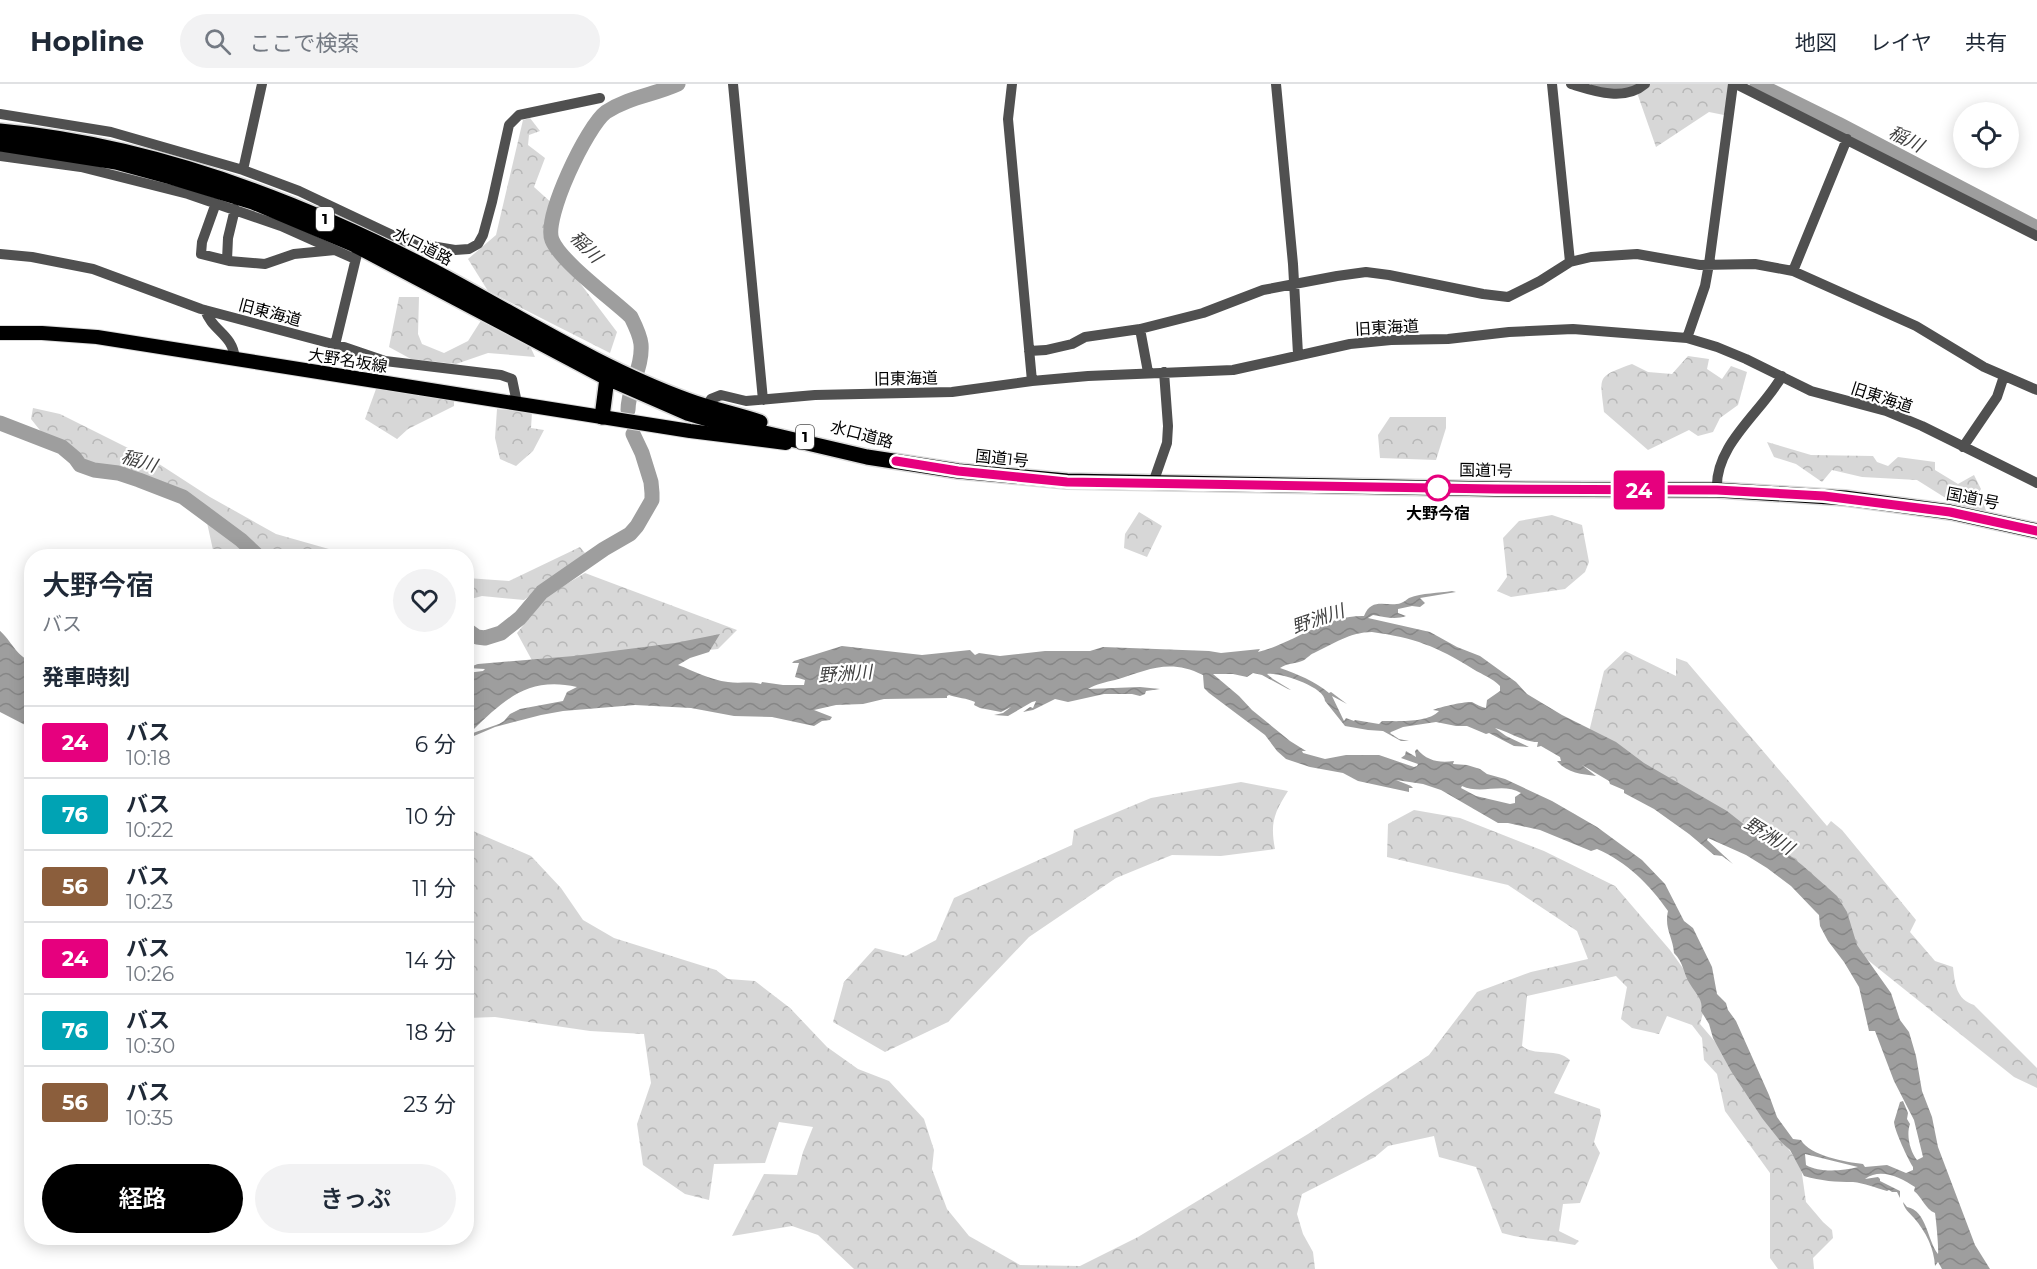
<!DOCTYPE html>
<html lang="ja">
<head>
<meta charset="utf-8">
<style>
  body { margin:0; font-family:Montserrat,"Noto Sans JP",sans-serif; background:#f2f2f3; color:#1f2937; height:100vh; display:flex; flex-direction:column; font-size:22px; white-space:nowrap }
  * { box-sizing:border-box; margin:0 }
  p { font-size:20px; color:#747a83 }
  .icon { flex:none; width:33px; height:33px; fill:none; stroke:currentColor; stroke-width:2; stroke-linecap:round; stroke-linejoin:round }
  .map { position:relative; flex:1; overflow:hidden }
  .drawer { position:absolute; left:24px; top:465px; width:450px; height:696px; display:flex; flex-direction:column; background:#fff; border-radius:24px; box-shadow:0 3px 15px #0003 }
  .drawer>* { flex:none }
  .badge { padding:0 12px; border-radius:4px; font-size:21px; line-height:39px }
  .fabs { position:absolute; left:1953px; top:18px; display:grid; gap:12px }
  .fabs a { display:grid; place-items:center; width:66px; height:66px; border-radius:50%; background:#fff; box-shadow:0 3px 15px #0003; font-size:30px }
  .map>.badge { position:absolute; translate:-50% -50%; box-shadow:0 0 0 3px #fff }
  h2 { padding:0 18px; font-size:22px; line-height:54px }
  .round { display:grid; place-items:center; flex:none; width:63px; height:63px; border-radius:32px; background:#f2f2f3 }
  .overview { display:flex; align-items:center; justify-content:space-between; height:102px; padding:0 18px }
  h1 { font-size:28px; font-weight:600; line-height:45px }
  .primary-button { display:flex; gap:12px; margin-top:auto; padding:12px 18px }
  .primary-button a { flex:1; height:69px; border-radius:36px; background:#000; color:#fff; font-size:24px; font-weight:600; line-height:69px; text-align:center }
  .primary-button a+a { background:#f2f2f3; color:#1f2937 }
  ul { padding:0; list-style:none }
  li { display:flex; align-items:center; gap:18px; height:72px; padding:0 18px; border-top:2px solid #e0e1e3 }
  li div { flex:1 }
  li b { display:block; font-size:22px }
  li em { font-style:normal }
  li .badge { min-width:66px; font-weight:700; text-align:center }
  header { display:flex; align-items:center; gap:36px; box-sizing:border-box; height:84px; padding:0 30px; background:#fff; border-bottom:2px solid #e0e1e3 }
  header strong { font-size:28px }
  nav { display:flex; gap:33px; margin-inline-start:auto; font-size:21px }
  .search { width:420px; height:54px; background:#f2f2f3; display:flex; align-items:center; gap:15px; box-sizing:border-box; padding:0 21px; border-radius:33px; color:#747a83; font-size:22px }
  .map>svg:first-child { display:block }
  .forest { fill:url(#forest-crowns) }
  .water { fill:url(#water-waves); fill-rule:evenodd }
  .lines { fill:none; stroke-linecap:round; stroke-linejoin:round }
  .river { stroke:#9e9e9e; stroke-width:15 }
  .major-casing { stroke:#dbdbdb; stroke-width:16 }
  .highway-casing { stroke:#dbdbdb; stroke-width:18 }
  .minor { stroke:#505050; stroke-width:10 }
  .major { stroke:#000; stroke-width:14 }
  .highway { stroke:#000; stroke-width:15 }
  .line-casing { stroke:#fff; stroke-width:14 }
  .line { stroke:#e6007e; stroke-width:9 }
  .stop-dot { fill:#fff; stroke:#e6007e; stroke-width:3 }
  .labels { text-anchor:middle; stroke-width:4.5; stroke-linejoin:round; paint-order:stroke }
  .shield { fill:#fff; stroke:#4c4c4c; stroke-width:1.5 }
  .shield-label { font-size:15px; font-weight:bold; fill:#000 }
  .street-label { font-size:16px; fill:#000; stroke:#fff }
  .stop-label { font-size:16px; font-weight:bold; fill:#000; stroke:#fff }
  .water-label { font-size:18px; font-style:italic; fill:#3f3f3f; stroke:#fff }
</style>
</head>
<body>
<header>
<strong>Hopline</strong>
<div class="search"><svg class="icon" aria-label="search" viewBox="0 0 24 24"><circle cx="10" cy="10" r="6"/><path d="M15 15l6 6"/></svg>ここで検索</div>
<nav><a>地図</a><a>レイヤ</a><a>共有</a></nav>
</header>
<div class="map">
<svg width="2037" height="1185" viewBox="0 0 2037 1185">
  <defs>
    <pattern id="forest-crowns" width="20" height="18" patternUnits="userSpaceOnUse" patternTransform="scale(1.5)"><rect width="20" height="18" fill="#d7d7d7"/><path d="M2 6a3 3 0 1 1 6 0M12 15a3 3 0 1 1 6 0" fill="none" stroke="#b7b7b7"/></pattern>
    <pattern id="water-waves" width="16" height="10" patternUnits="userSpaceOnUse" patternTransform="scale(1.5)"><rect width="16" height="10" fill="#9e9e9e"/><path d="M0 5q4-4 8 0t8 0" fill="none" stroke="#868686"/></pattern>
  </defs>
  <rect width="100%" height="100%" fill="#fff"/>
  <path class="forest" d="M1634,0H1729L1724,31L1709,28L1656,63Z
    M530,34L540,47L529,51L528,61L545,74L534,103L554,121L549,158L617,248L610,269L488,207L468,175L496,151L523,36Z
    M399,213H419L418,250L422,260L444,269L468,257L482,235L530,262L535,273L488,269L456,280L411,275L389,263Z
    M1688,272L1709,275L1707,285L1722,295L1731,282L1747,288L1738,321L1720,334L1713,348L1698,352L1689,346L1648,366L1604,328C1600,292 1596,293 1632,280L1648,288L1672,290Z
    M376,305L454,314V322L408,345L397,355L365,335Z
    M33,324L60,330L156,378L210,413L276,450L350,471L348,472H247L213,466L204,425L164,402L85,379L43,350L31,335Z
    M497,325L532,328L531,344L544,346L533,367L516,382L500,375L495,354Z
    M1390,333H1446V344L1436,376L1380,374L1378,351Z
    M1767,358L1811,371L1873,372L1877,378L1888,382L1898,373L1935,378V386L1958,400L1974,391L1981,405L1975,414L1984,420L1986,427L1960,423L1917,396L1862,393L1832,386L1822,398L1796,380L1774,373Z
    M1139,428L1162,442L1147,473L1124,464L1125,450Z
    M1552,431L1582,441L1589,478L1585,488L1565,505L1511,513L1497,507L1507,493L1503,454L1519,437Z
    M580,463L585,469L524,516L482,512L467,516V494L509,497Z
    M585,489L737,546L718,565L617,576L534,580L517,549L548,511Z
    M1625,567L1676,592V574L1687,578L1827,742L1831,737L1842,746L1916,836L1910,848L1935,877L1953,883C1955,900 1956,915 1974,921L2037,984V1004L2014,993L1849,861L1832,821L1588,652L1604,587Z
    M1241,698L1288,707C1274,729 1270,739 1275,765L1221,772L1172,771L1116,794L1029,853L948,938L885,968L833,938L844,898L875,864L906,872L936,856L954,814L1072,761L1074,746L1151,714Z
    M1414,726L1460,734L1544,767L1615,802L1670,866L1692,897L1705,922L1700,940L1729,974L1750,1010L1801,1083L1806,1118L1823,1138L1832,1146L1833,1154L1813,1174L1814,1185H1778L1770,1174V1089L1725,1027L1717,990L1704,976L1702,954L1692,941L1667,932L1659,950L1632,944L1621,935L1627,903L1616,892L1527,912L1522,962C1536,973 1556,963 1570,976L1554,1009L1600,1025L1601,1032L1594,1058L1600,1069L1580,1119L1563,1120L1559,1147L1579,1157L1575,1161C1551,1156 1526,1156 1502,1149L1476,1083L1439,1073L1434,1052L1388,1062L1375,1073L1302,1110L1297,1130L1303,1150L1313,1168L1315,1185H854L818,1151L792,1142L732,1152L764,1090L797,1091L803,1068L813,1043L779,1038L765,1079L714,1080L709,1116L685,1110L643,1081L637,1040L651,999L644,950L590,947L495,933L467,934L466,744L531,772L561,804L583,836L614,854L716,886L728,895L755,897L790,924L827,963L858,985L889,997L924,1035L934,1066L932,1085L947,1125L969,1152L1020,1181L1080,1182L1138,1153L1308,1050L1429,971L1477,908L1531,888L1588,875L1577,847L1508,801L1387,773L1388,740Z"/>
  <path class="water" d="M1452,507L1456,508L1420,514L1425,519L1420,523L1412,522L1398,525V529L1406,532C1395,536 1385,533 1373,531L1368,534L1430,548L1457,563L1480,572L1516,598L1527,610L1562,631L1616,658L1644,679L1727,727L1746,742L1763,750L1802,781L1837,812L1847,828L1857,861L1891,909L1900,936L1909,948L1916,972L1922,1007L1932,1033L1938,1063L1975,1161L1990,1185H1942L1938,1178L1935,1182C1934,1164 1926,1148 1914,1134C1909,1128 1904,1125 1903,1118L1907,1123C1927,1127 1927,1156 1938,1170C1939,1165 1936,1135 1935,1129C1925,1125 1922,1113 1914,1107L1915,1103C1901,1094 1881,1083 1865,1095L1878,1093L1880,1095V1097L1900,1107V1114L1897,1108H1892L1889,1106L1887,1107C1876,1104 1864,1099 1853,1098C1836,1098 1821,1097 1804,1092L1790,1066L1781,1058L1762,1034L1731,987L1713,954L1709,940L1701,927C1704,916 1695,909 1690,900C1683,889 1684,879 1674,869C1673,853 1664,845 1668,827C1649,800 1627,778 1597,765L1591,767L1540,746L1508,739H1498L1441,706L1423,700L1396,696L1411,702L1413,704H1409V708L1358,697L1343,689L1310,683L1286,675L1277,667L1265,651L1209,609L1204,604L1203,591C1169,574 1148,586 1115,596C1106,598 1096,600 1088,605L1140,603L1160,605L1146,607L1145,610L1140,612L1132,610H1104L1068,618L1055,615L1033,626L1023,628L1030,623L1033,624L1036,617L1032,618L1008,632L994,631L1003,629L1011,623L1001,628L980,624L974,621L975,618C967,614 957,614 949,611L947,612V614L884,615L863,620L836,621L814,626L832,633L830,636L822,637L814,642L772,633L734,632L691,624L635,621L563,627L541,631L495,643L467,655V651L499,640L504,637L510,630L520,625L563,617L567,608L577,603C529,592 505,615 473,646L467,648V589L483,587L485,585L467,584L478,580L574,572L675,559L720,550L709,568L690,574L678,581C694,587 710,596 728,598C739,600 750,597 761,600L762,598L783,601H804L805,596L795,593L799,579H792L794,577L842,562L922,571L970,566L975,571L979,569L1000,572L1045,567H1090L1103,563L1209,567L1221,569L1260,565L1258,568C1295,559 1325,531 1364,532C1372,512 1388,524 1401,519C1404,518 1406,516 1409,514C1422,509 1439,509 1452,507ZM1372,548C1415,554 1436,562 1473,585C1483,591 1492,594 1500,602V607L1487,616L1486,624C1481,623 1476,620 1472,618C1466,617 1439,623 1433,626L1439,627C1428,639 1398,637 1382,637L1379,640L1355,636L1354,637L1346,634L1344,637L1332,612L1347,620L1331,608L1329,609C1315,597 1297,590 1280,584C1287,579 1294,580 1302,577C1307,575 1309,571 1314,569C1333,560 1350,548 1372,548ZM1253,589L1262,591L1288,605L1291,606L1273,595L1267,590C1280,588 1325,603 1325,617L1345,642L1368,646L1383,647L1401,657H1409L1399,655L1390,649L1391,648L1403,643L1436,638L1456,642H1467L1486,650L1489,649L1514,662L1529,663L1506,652L1495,644C1510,648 1523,658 1538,658L1537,663L1541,662L1560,673L1561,677H1557C1567,689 1581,690 1596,692L1582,681L1609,697L1610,700L1624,706V709L1654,725L1689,750L1714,771L1722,772L1733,780L1707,756L1708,754L1746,771L1767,784L1791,802L1814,826L1819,831L1820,842L1828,857L1844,878L1859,903L1869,947H1875L1894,997L1914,1036L1923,1073L1917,1076C1910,1067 1906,1051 1910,1040L1907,1035L1908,1029L1903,1017L1900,1018L1894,1038C1895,1048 1908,1075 1913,1083V1086L1906,1089L1887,1081L1865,1083L1863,1080C1846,1078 1810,1072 1801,1056L1793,1055L1777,1033L1769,1011L1736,937L1728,926L1726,919L1717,910L1712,883L1693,844L1684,837L1665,800L1642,776L1597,743L1552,717L1505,695L1487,690L1480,685L1467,681L1453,680L1454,677C1439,679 1427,677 1417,665L1415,667L1416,673L1406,667L1405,671L1401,674L1418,680L1417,682L1414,683L1379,671H1346L1325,675L1303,669L1302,667H1306L1290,657L1252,626L1239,612L1213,590H1233L1247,593ZM1462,702C1481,711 1503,698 1521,709L1515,713V719L1510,720L1476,712L1461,704ZM1805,1070L1858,1083C1842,1087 1820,1089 1806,1081Z
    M0,547C11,556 16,572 31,577V644L0,628Z"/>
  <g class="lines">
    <path class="river" d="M1598,0C1611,3 1622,4 1634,0
      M1757,0L1838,40L2037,144
      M628,326C628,304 643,283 641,260C640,251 635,241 631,233C612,215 561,178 552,156C543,134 587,42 606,28C629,13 654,11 678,0
      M0,339L62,363L75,374L80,381L94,386L118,389L139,396L183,413L241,456L258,472
      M466,545L477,553L485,554L501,549L520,534L542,508L604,465L630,450L637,442L652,416V409L651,398L642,369L633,350"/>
    <defs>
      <path id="major" d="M0,249H42L97,253L690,347L786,359"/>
      <path id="highway" d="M0,47C155,61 308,120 445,193C523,235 604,286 687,316C711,325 736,330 760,338
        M0,60L116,78L171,93L253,118L353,160L607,294L687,329L722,339L867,373L958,387L1067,397L1495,405L1717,406L1845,414L1950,428L2037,447
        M602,333L607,294"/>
    </defs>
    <use href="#major" class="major-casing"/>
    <use href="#highway" class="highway-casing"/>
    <path class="minor" d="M733,0L763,316
      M1012,0L1008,35L1032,297
      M1276,0L1293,180L1298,270
      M1552,0L1570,178
      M1571,0C1594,7 1624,18 1645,0
      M1736,0L2037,152
      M0,30L111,48L243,86L299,107L407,158L455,166L469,165L478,160L483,151L492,118L509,41L519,31L600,14
      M0,72L81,83L188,110L281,142L355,175
      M243,86L262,0
      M216,119L202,158L201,170L229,177L265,180L294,170L335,166
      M0,170L32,173L93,185L201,225L344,263L385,277L501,291L512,295L517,319
      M227,176L228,154L235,125
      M1793,187L1847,55
      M205,226C212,247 233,250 235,275
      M1140,245L1148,288
      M1687,254L1705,202L1709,180L1733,0
      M335,261L357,170
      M1029,267L1046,266L1072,260L1085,253L1140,245L1203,229L1263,206L1337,192L1366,188L1389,191L1483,210L1508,213L1540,197L1570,178L1591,173L1637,170L1700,181L1755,180L1793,187L1916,242L1984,283L2037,306
      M705,327L711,315L721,311L746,317L815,311L952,308L1032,297L1088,292L1233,286L1350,260L1391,256L1448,255L1509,248L1573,245L1687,254L1717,263L1746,275L1811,307L1886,327L1922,342L2037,399
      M1963,363L1997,313L2004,292
      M1153,399L1167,359L1168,342L1164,288
      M1717,406C1714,361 1762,328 1782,292"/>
    <use href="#major" class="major"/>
    <use href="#highway" class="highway"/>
  </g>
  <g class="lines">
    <defs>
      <path id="line" d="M896,377L958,387L1067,398L1495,405L1717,406L1824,412L1950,428L2037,447"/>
    </defs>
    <use href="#line" class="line-casing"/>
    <use href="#line" class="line"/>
  </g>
  <circle class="stop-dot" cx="1438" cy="404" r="12"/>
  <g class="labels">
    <g class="shield">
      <rect x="316" y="123" width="18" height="24" rx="4.5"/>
      <rect x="796" y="341" width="18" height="24" rx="4.5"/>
    </g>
    <g class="shield-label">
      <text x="325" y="140">1</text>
      <text x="805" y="358">1</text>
    </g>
    <g class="street-label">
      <text transform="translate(423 162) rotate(27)" y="6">水口道路</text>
      <text transform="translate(270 228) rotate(15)" y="6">旧東海道</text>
      <text transform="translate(1387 243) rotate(-3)" y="6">旧東海道</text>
      <text transform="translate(348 276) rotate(9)" y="6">大野名坂線</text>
      <text transform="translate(906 294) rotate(-1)" y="6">旧東海道</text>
      <text transform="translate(1882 313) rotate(18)" y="6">旧東海道</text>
      <text transform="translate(862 350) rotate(15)" y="6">水口道路</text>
      <text transform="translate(1002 374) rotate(6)" y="6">国道1号</text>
      <text transform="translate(1486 386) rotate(1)" y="6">国道1号</text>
      <text transform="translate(1973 414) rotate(11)" y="6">国道1号</text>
    </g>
    <g class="stop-label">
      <text x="1438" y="435">大野今宿</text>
    </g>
    <g class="water-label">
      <text transform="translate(1906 55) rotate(27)" y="6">稲川</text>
      <text transform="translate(586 163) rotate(45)" y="6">稲川</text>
      <text transform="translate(139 377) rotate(17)" y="6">稲川</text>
      <text transform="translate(1318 535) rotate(-19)" y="6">野洲川</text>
      <text transform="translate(845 590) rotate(-4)" y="6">野洲川</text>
      <text transform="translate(1769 752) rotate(32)" y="6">野洲川</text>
    </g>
  </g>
</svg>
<div class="fabs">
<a><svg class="icon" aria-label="locate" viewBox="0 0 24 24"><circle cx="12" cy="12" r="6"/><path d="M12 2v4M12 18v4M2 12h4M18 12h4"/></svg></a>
</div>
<b class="badge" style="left:1639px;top:406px;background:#e6007e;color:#fff">24</b>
<section class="drawer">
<div class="overview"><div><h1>大野今宿</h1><p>バス</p></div><a class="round"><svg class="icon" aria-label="heart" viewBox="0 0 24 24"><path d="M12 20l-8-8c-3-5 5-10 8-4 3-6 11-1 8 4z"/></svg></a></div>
<h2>発車時刻</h2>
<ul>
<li><span class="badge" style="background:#e6007e;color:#fff">24</span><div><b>バス</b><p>10:18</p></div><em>6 分</em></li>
<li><span class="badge" style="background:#00a3b4;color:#fff">76</span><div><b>バス</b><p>10:22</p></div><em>10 分</em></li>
<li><span class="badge" style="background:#8b5e3c;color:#fff">56</span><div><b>バス</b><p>10:23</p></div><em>11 分</em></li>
<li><span class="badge" style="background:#e6007e;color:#fff">24</span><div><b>バス</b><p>10:26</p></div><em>14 分</em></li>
<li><span class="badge" style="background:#00a3b4;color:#fff">76</span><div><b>バス</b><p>10:30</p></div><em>18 分</em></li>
<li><span class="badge" style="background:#8b5e3c;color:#fff">56</span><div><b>バス</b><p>10:35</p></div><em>23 分</em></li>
</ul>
<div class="primary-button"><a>経路</a><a>きっぷ</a></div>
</section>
</div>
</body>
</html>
